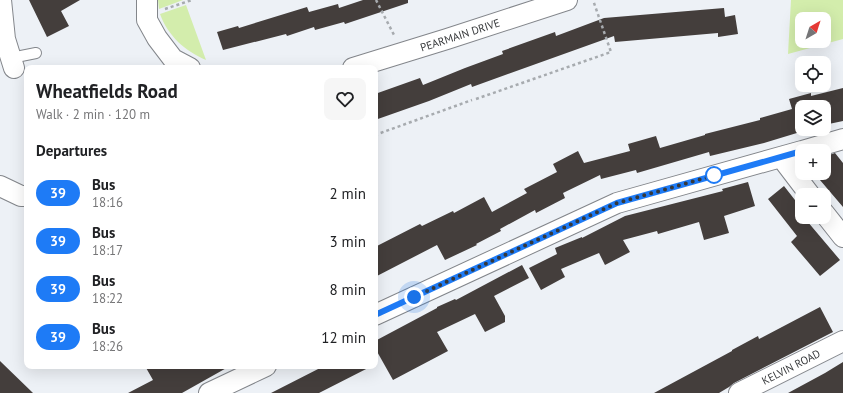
<!DOCTYPE html>
<html lang="en">
<head>
<meta charset="utf-8">
<style>
  body { margin:0; font-family:"PT Sans",sans-serif; background:#f6f6f6; color:#202124; height:100vh; display:flex; flex-direction:column; font-size:15px; white-space:nowrap }
  * { box-sizing:border-box; margin:0 }
  p { font-size:13px; color:#757577 }
  .icon { flex:none; width:22px; height:22px; fill:none; stroke:currentColor; stroke-width:2; stroke-linecap:round; stroke-linejoin:round }
  .map { position:relative; flex:1; overflow:hidden }
  .drawer { position:absolute; left:24px; top:65px; width:354px; height:304px; display:flex; flex-direction:column; background:#fff; border-radius:8px; box-shadow:0 4px 16px #0002 }
  .drawer>* { flex:none }
  .badge { padding:0 8px; border-radius:13px; font-size:14px; line-height:26px }
  .needle { width:26px; rotate:39deg }
  .controls { position:absolute; left:795px; top:12px; display:grid; gap:8px }
  .controls a { display:grid; place-items:center; width:36px; height:36px; border-radius:8px; background:#fff; box-shadow:0 4px 16px #0002; font-size:20px }
  .you { position:absolute; width:20px; height:20px; margin:-10px; border:3px solid #fff; border-radius:50%; background:#1a73e8; box-shadow:0 0 0 6px #1a73e833 }
  .map>.badge { position:absolute; translate:-50% -50%; box-shadow:0 0 0 2px #fff }
  h2 { padding:0 12px; font-size:15px; line-height:36px }
  .round { display:grid; place-items:center; flex:none; width:42px; height:42px; border-radius:8px; background:#f6f6f6 }
  .headline { display:flex; align-items:center; justify-content:space-between; height:68px; padding:0 12px }
  h1 { font-size:19px; font-weight:600; line-height:30px }
  ul { padding:0; list-style:none }
  li { display:flex; align-items:center; gap:12px; height:48px; padding:0 12px }
  li div { flex:1 }
  li b { display:block; font-size:15px }
  li em { font-style:normal }
  li .badge { min-width:44px; font-weight:700; text-align:center }
  .map>svg:first-child { display:block }
  .green { fill:#d3edac; fill-rule:evenodd }
  .building { fill:#443e3c }
  .lines { fill:none; stroke-linecap:round; stroke-linejoin:round }
  .lane-casing { stroke:#83868b; stroke-width:12 }
  .street-casing { stroke:#83868b; stroke-width:22 }
  .path { stroke:#a7abaf; stroke-width:2.5; stroke-dasharray:3 3; stroke-linecap:butt }
  .lane { stroke:#fff; stroke-width:10 }
  .street { stroke:#fff; stroke-width:20 }
  .line-casing { stroke:#fff; stroke-width:9 }
  .line { stroke:#1e7bf6; stroke-width:6 }
  .walk { stroke:#36383a; stroke-width:4; stroke-dasharray:0 7.2 }
  .stop-dot { fill:#fff; stroke:#1e7bf6; stroke-width:2 }
  .labels { text-anchor:middle; stroke-width:4; stroke-linejoin:round; paint-order:stroke }
  .street-label { font-size:11px; fill:#36383a; stroke:#fff }
</style>
</head>
<body>
<div class="map">
<svg width="843" height="393" viewBox="0 0 843 393">
  <rect width="100%" height="100%" fill="#edf1f6"/>
  <path class="green" d="M158,0H183L159,9Z
    M791,0H843V39L788,54ZM802,19H824V41H802Z
    M186,5L206,60C185,51 168,36 160,14Z"/>
  <path class="building" d="M29,0H80L61,11L69,26L47,37Z
    M363,0H408V3L345,24L344,22L315,30L314,27L287,36L286,34L223,50L217,32L238,26L239,28L307,7L309,12L338,4L339,8Z
    M724,8L725,17L735,15L738,34L718,37V33L615,42L614,36L472,87L471,84L429,101L375,120V94L420,78L423,85L465,68L503,54L502,51L555,32L556,36L604,18Z
    M843,88V121L824,125V107H802V129H810L764,143L710,156L709,152L637,173L636,170L601,179L600,175L563,193L565,198L536,213L535,210L500,229L501,231L476,244L477,245L445,260L437,245L375,277V247L420,224L422,226L453,211L454,213L484,197L492,212L527,193L524,189L557,172L553,164L578,151L584,163L630,151L628,144L656,136L660,148L705,135V134L760,120V118L792,109L789,99L811,93V96Z
    M835,153L843,163V207L814,173H824V160L829,155Z
    M748,182L755,206L724,216L729,233L704,240L699,222L658,234L657,231L623,240L630,252L605,265L599,253L561,269L565,277L541,290L529,268L557,254L555,248L582,237V238L625,216L723,191L722,189Z
    M784,186L802,209V217H808L809,218L807,221L840,260L820,276L791,242L797,236L768,199Z
    M522,265L529,278L494,296L505,316V322L485,332L475,314L437,332L448,351L393,380L375,348V341L437,308V307L455,299L456,300Z
    M820,307L833,332L734,383L729,387L719,393H654L732,351V350L758,336L759,339Z
    M0,361L33,393H0Z
    M843,362V393H788L825,373Z
    M145,366H230L182,393H128L153,380Z
    M324,366H372L319,393H271Z"/>
  <g class="lines">
    <defs>
      <path id="lane" d="M11,58L36,53"/>
      <path id="street" d="M1,0L5,39L14,68
        M147,0V20L157,38L173,59L190,68
        M353,68L447,39L567,0
        M802,151L843,139
        M781,157L810,195
        M0,186L21,196H27
        M824,213L843,237
        M375,315L617,203L802,151
        M209,393L266,366
        M739,393L843,341"/>
    </defs>
    <use href="#lane" class="lane-casing"/>
    <use href="#street" class="street-casing"/>
    <path class="path" d="M376,0L394,35
      M165,9L192,0
      M476,99L611,52L593,0
      M375,135L472,100"/>
    <use href="#lane" class="lane"/>
    <use href="#street" class="street"/>
  </g>
  <g class="lines">
    <defs>
      <path id="line" d="M375,315L617,203L802,151"/>
    </defs>
    <use href="#line" class="line-casing"/>
    <use href="#line" class="line"/>
    <path class="walk" d="M414,297L617,203L716,175H714"/>
  </g>
  <circle class="stop-dot" cx="714" cy="175" r="8"/>
  <g class="labels">
    <g class="street-label">
      <text transform="translate(460 35) rotate(-18)" y="4">PEARMAIN DRIVE</text>
      <text transform="translate(791 367) rotate(-27)" y="4">KELVIN ROAD</text>
    </g>
  </g>
</svg>
<div class="controls">
<a><svg class="needle" viewBox="-14 -14 28 28"><path d="M0-13l5 13h-10z" fill="#e53935"/><path d="M0 13l5-13h-10z" fill="#757577"/></svg></a>
<a><svg class="icon" aria-label="locate" viewBox="0 0 24 24"><circle cx="12" cy="12" r="6"/><path d="M12 2v4M12 18v4M2 12h4M18 12h4"/></svg></a>
<a><svg class="icon" aria-label="layers" viewBox="0 0 24 24"><path d="M12 4l9 5-9 5-9-5zM3 14l9 5 9-5"/></svg></a>
<a>+</a>
<a>−</a>
</div>
<div class="you" style="left:414px;top:297px"></div>
<section class="drawer">
<div class="headline"><div><h1>Wheatfields Road</h1><p>Walk · 2 min · 120 m</p></div><a class="round"><svg class="icon" aria-label="heart" viewBox="0 0 24 24"><path d="M12 20l-8-8c-3-5 5-10 8-4 3-6 11-1 8 4z"/></svg></a></div>
<h2>Departures</h2>
<ul>
<li><span class="badge" style="background:#1e7bf6;color:#fff">39</span><div><b>Bus</b><p>18:16</p></div><em>2 min</em></li>
<li><span class="badge" style="background:#1e7bf6;color:#fff">39</span><div><b>Bus</b><p>18:17</p></div><em>3 min</em></li>
<li><span class="badge" style="background:#1e7bf6;color:#fff">39</span><div><b>Bus</b><p>18:22</p></div><em>8 min</em></li>
<li><span class="badge" style="background:#1e7bf6;color:#fff">39</span><div><b>Bus</b><p>18:26</p></div><em>12 min</em></li>
</ul>
</section>
</div>
</body>
</html>
